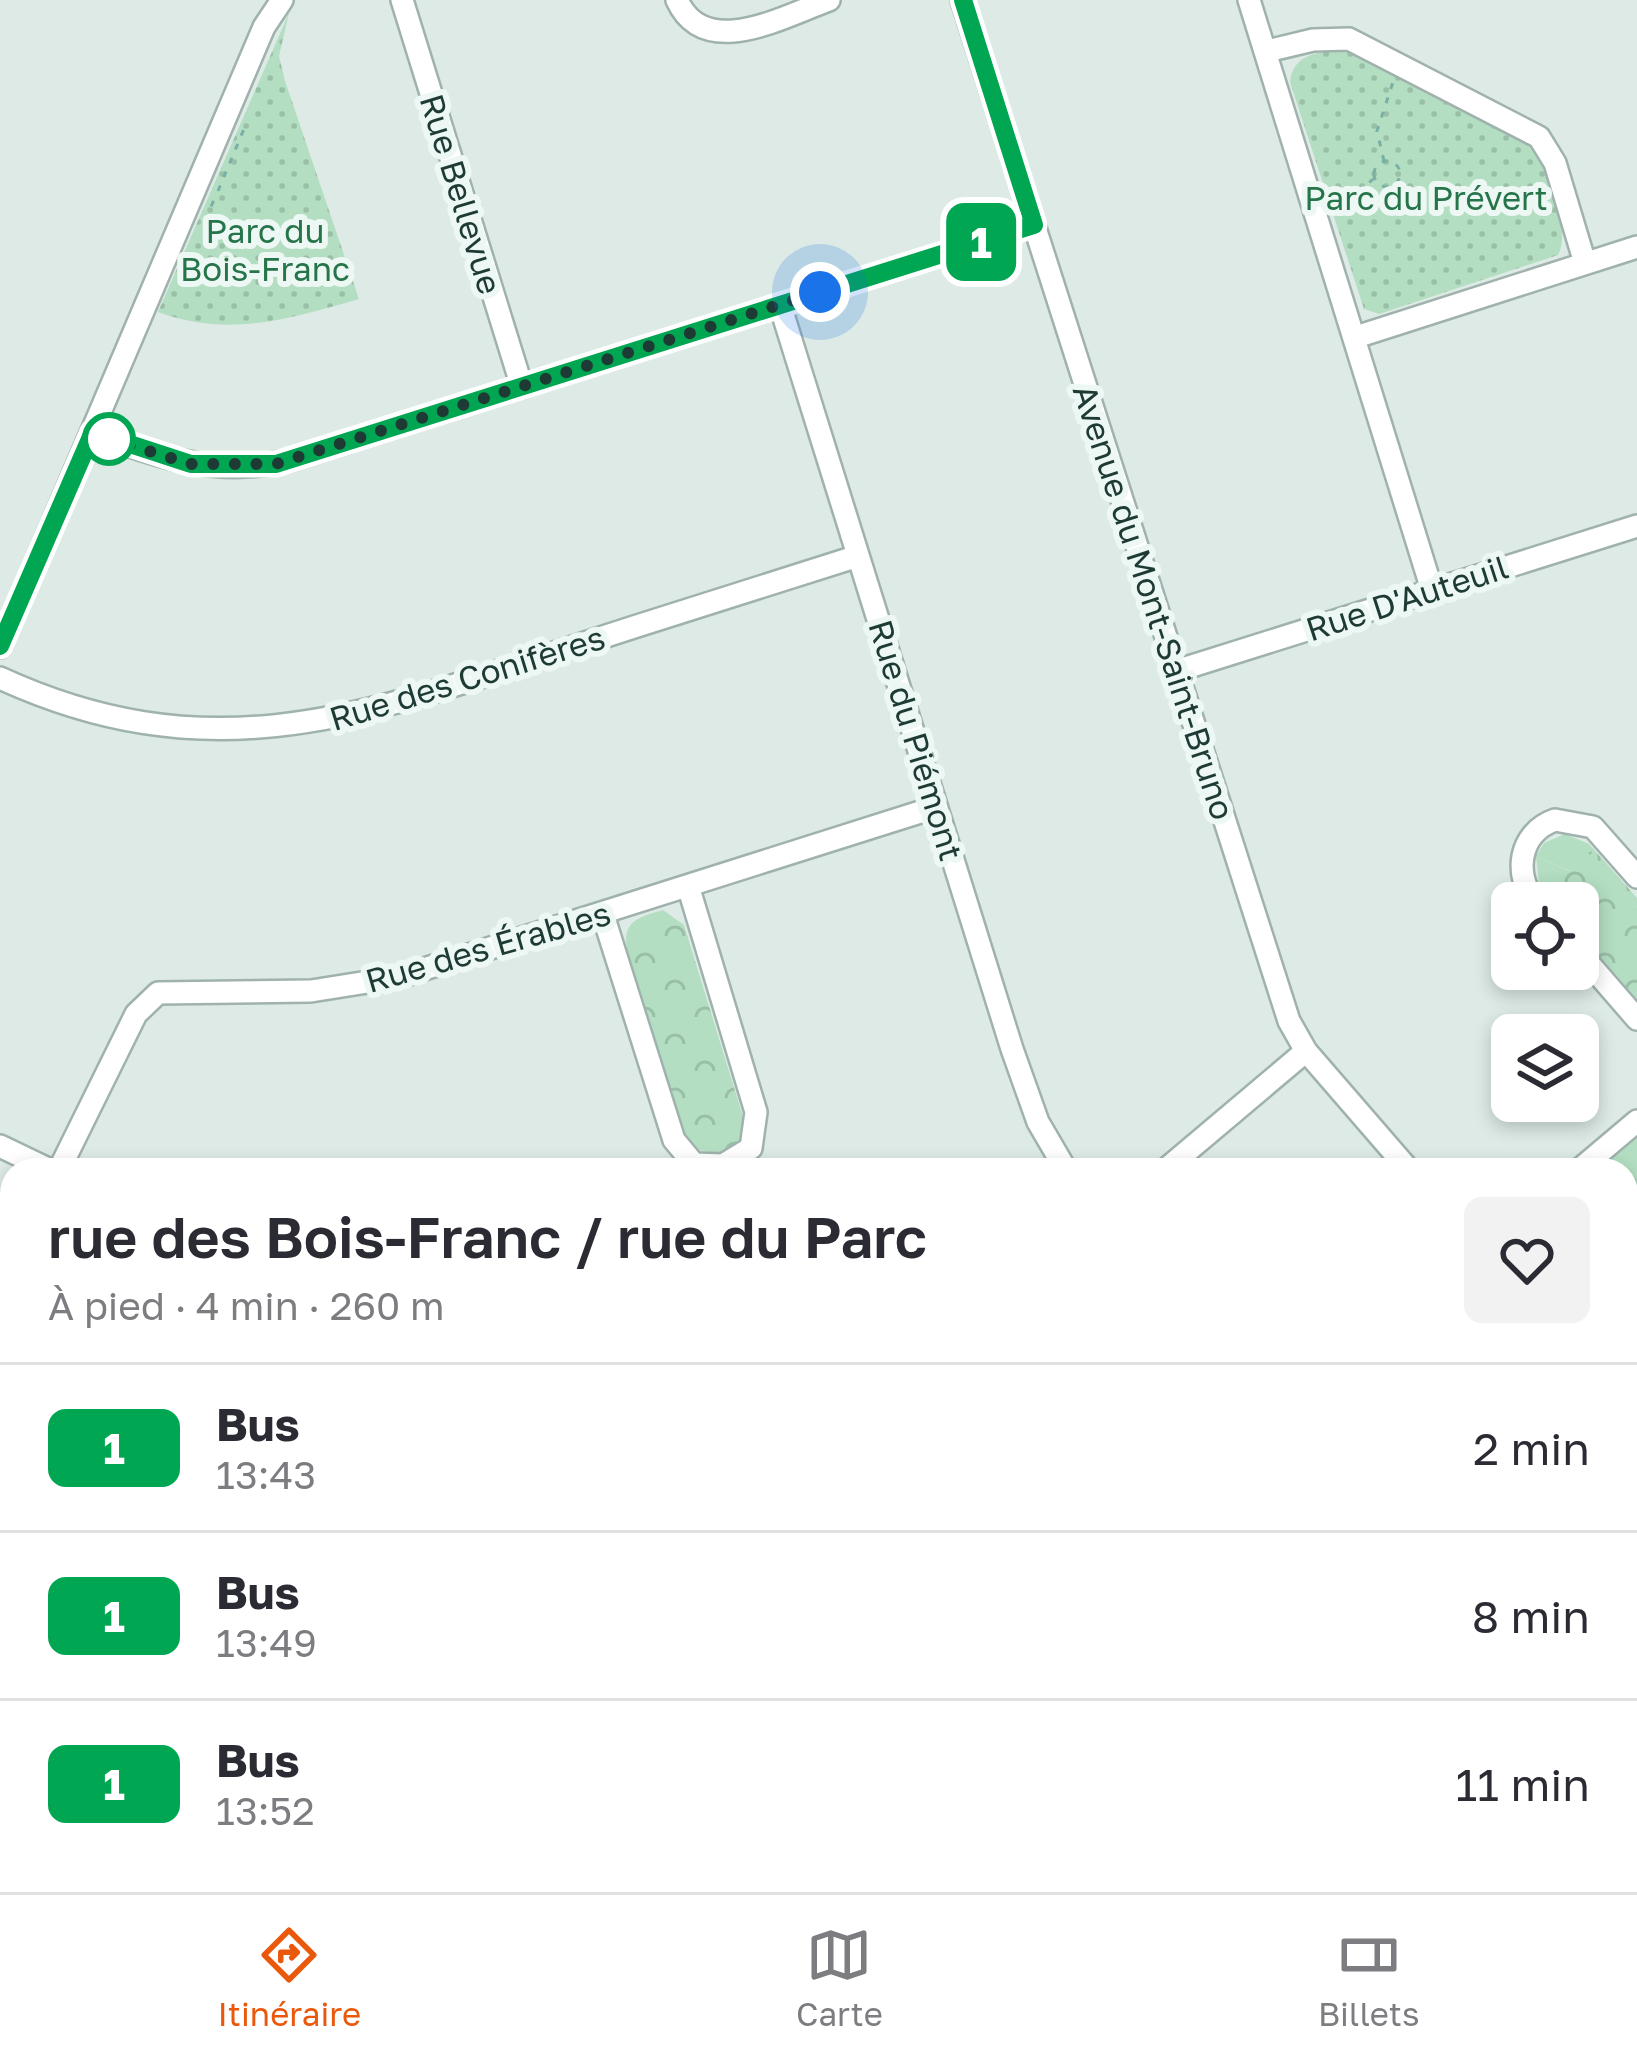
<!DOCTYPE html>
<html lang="fr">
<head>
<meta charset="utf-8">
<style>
  body { margin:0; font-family:"Golos Text",sans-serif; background:#f2f2f3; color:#2b2b33; height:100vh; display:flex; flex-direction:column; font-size:45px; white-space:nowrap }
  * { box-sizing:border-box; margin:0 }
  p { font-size:39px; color:#7c7c81 }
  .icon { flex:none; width:66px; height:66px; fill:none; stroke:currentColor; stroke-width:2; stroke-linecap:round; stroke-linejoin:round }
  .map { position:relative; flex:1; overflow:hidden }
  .details { position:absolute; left:0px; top:1158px; width:1638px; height:735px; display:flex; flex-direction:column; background:#fff; border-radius:36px 36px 0 0; box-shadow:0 6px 18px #0003 }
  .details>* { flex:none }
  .badge { padding:0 24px; border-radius:18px; font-size:42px; line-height:78px }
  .fabs { position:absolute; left:1491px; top:882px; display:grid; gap:24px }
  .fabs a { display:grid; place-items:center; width:108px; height:108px; border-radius:18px; background:#fff; box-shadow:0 6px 18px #0003; font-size:60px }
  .you { position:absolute; width:60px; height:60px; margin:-30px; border:9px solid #fff; border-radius:50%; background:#1a73e8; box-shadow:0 0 0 18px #1a73e833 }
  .map>.badge { position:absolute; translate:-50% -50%; box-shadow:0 0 0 6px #fff }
  .round { display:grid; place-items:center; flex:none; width:126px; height:126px; border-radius:18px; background:#f2f2f3 }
  .head { display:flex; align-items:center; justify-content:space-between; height:204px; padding:0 48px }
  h1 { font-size:57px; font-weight:600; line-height:90px }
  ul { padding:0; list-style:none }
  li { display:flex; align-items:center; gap:36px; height:168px; padding:0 48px; border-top:3px solid #e1e1e2 }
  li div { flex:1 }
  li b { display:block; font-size:45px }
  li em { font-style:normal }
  li .badge { min-width:132px; font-weight:700; text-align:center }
  .tabs { display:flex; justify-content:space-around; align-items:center; height:168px; border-top:3px solid #e1e1e2; background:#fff; font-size:33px; color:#7c7c81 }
  .tabs a { display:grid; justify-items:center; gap:6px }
  .tabs .active { color:#ea580c }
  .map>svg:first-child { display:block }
  .grass { fill:url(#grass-tufts) }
  .forest { fill:url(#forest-crowns) }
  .park { fill:url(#park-dots) }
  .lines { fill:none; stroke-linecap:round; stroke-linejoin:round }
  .street-casing { stroke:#a0b2ad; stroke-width:26 }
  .path { stroke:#7ab0a4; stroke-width:3; stroke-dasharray:6 9; stroke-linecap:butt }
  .street { stroke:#fff; stroke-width:21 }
  .line-casing { stroke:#fff; stroke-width:27 }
  .line { stroke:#00a651; stroke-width:18 }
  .walk { stroke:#1d3a35; stroke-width:12; stroke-dasharray:0 21.6 }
  .stop-dot { fill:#fff; stroke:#00a651; stroke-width:6 }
  .labels { text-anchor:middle; stroke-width:12; stroke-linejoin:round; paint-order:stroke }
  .street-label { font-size:33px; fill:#1d3a35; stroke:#edf7f3 }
  .park-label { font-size:33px; fill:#25744a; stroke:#edf7f3 }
</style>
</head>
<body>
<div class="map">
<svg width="1637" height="1892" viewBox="0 0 1637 1892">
  <defs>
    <pattern id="grass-tufts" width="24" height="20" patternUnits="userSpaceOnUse" patternTransform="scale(3)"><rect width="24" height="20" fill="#b3dec2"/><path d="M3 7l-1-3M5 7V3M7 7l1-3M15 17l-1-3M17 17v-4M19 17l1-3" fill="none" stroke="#9abfa7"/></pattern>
    <pattern id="forest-crowns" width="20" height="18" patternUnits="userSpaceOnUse" patternTransform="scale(3)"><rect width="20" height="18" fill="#b3dec2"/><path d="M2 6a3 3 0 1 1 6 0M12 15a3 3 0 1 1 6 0" fill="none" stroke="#9abfa7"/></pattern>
    <pattern id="park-dots" width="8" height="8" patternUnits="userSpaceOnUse" patternTransform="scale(3)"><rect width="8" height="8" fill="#b3dec2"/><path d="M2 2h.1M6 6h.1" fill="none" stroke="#9abfa7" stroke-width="1.8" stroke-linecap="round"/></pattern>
  </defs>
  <rect width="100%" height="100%" fill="#ddeae5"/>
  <path class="grass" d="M1565,834L1589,844L1637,898V907L1592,854L1570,871L1536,856L1544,843Z
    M1637,1129V1191L1626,1201V1170H1589Z"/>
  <path class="forest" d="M1592,853L1637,907V1000L1578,932V903H1552L1539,884L1536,856L1569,871Z
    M663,910L684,925L744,1120L739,1143L718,1154L699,1150L686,1136L627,949C622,921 639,917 663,910Z
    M0,1465L12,1471V1881H442L455,1892H0Z
    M526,1881H712L725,1892H530Z"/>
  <path class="park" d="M289,13L279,56L285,81L359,299C289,319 229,338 158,312Z
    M1343,50L1528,145C1547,165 1572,230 1558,255L1379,314L1364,309L1290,82C1293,54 1319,51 1343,50Z"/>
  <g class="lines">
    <defs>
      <path id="street" d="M402,0L522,387
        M677,0C705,61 782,17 829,0
        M962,0L1289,1021L1306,1051L1409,1170
        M1249,0L1432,590
        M1267,51L1313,40L1349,39L1539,137L1555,163L1585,263
        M780,305L1012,1049L1038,1122L1066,1170
        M1356,337L1637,247
        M93,432C157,458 217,476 287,461L1033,225
        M0,647L264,27L282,0
        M1176,671L1637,526
        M0,678C207,773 361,717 563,650C661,618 759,587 858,556
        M1536,903C1513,876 1518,833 1555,820L1593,827L1637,877
        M603,915L674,1140L694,1164L723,1165L751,1148L756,1112L689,889
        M1578,951L1637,1019
        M0,1146L50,1170
        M59,1170L136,1014L158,993L311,991L399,977L936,807
        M1165,1170L1306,1051
        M1579,1170L1637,1121
        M1626,1209L1637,1200
        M0,1432L12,1438
        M1626,1581L1637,1573
        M766,1881L780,1892
        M828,1892L841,1881
        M1264,1892L1277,1881"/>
    </defs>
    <use href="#street" class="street-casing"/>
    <path class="path" d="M1374 174a13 13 0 1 1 26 0a13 13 0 1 1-26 0Z
      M1384,161L1377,131L1393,82
      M218,191L244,129
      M1332,206L1353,198L1373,179
      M205,220L214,200
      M0,1579L12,1594
      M530,1881L542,1892
      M0,1890L3,1892"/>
    <use href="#street" class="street"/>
  </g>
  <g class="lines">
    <defs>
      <path id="line" d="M0,646L93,432L191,464H276L1034,225L963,0"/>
    </defs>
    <use href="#line" class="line-casing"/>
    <use href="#line" class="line"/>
    <path class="walk" d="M109,439L191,464H276L820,292"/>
  </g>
  <circle class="stop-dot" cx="109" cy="439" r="24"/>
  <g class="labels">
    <g class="street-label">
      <text transform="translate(461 194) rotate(73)" y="12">Rue Bellevue</text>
      <text transform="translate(1407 598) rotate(-18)" y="12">Rue D'Auteuil</text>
      <text transform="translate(1154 602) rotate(72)" y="12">Avenue du Mont-Saint-Bruno</text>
      <text transform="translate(467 678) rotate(-17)" y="12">Rue des Conifères</text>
      <text transform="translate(916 740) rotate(73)" y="12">Rue du Piémont</text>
      <text transform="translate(488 947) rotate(-16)" y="12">Rue des Érables</text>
    </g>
    <g class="park-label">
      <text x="1426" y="210">Parc du Prévert</text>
      <text x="265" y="243">Parc du<tspan x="265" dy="38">Bois-Franc</tspan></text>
    </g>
  </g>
</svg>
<div class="fabs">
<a><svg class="icon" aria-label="locate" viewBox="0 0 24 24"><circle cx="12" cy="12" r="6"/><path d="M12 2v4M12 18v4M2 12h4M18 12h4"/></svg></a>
<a><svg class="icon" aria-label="layers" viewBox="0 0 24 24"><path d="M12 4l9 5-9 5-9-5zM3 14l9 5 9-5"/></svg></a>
</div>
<div class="you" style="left:820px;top:292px"></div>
<b class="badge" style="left:981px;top:242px;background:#00a651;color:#fff">1</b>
<section class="details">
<div class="head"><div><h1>rue des Bois-Franc / rue du Parc</h1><p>À pied · 4 min · 260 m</p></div><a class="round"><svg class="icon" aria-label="heart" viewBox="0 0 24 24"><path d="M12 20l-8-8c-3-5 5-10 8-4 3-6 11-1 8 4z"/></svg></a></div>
<ul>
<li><span class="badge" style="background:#00a651;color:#fff">1</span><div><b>Bus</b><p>13:43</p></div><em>2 min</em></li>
<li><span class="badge" style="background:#00a651;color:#fff">1</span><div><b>Bus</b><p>13:49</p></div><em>8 min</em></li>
<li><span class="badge" style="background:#00a651;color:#fff">1</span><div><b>Bus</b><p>13:52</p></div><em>11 min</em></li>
</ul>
</section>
</div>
<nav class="tabs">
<a class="active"><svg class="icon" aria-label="directions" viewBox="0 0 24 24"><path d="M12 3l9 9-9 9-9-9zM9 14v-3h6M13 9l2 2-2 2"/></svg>Itinéraire</a>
<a><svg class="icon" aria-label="map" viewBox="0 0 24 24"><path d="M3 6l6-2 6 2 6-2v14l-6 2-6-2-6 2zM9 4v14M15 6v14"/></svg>Carte</a>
<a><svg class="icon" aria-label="tickets" viewBox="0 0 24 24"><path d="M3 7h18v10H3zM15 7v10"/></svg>Billets</a>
</nav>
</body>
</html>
